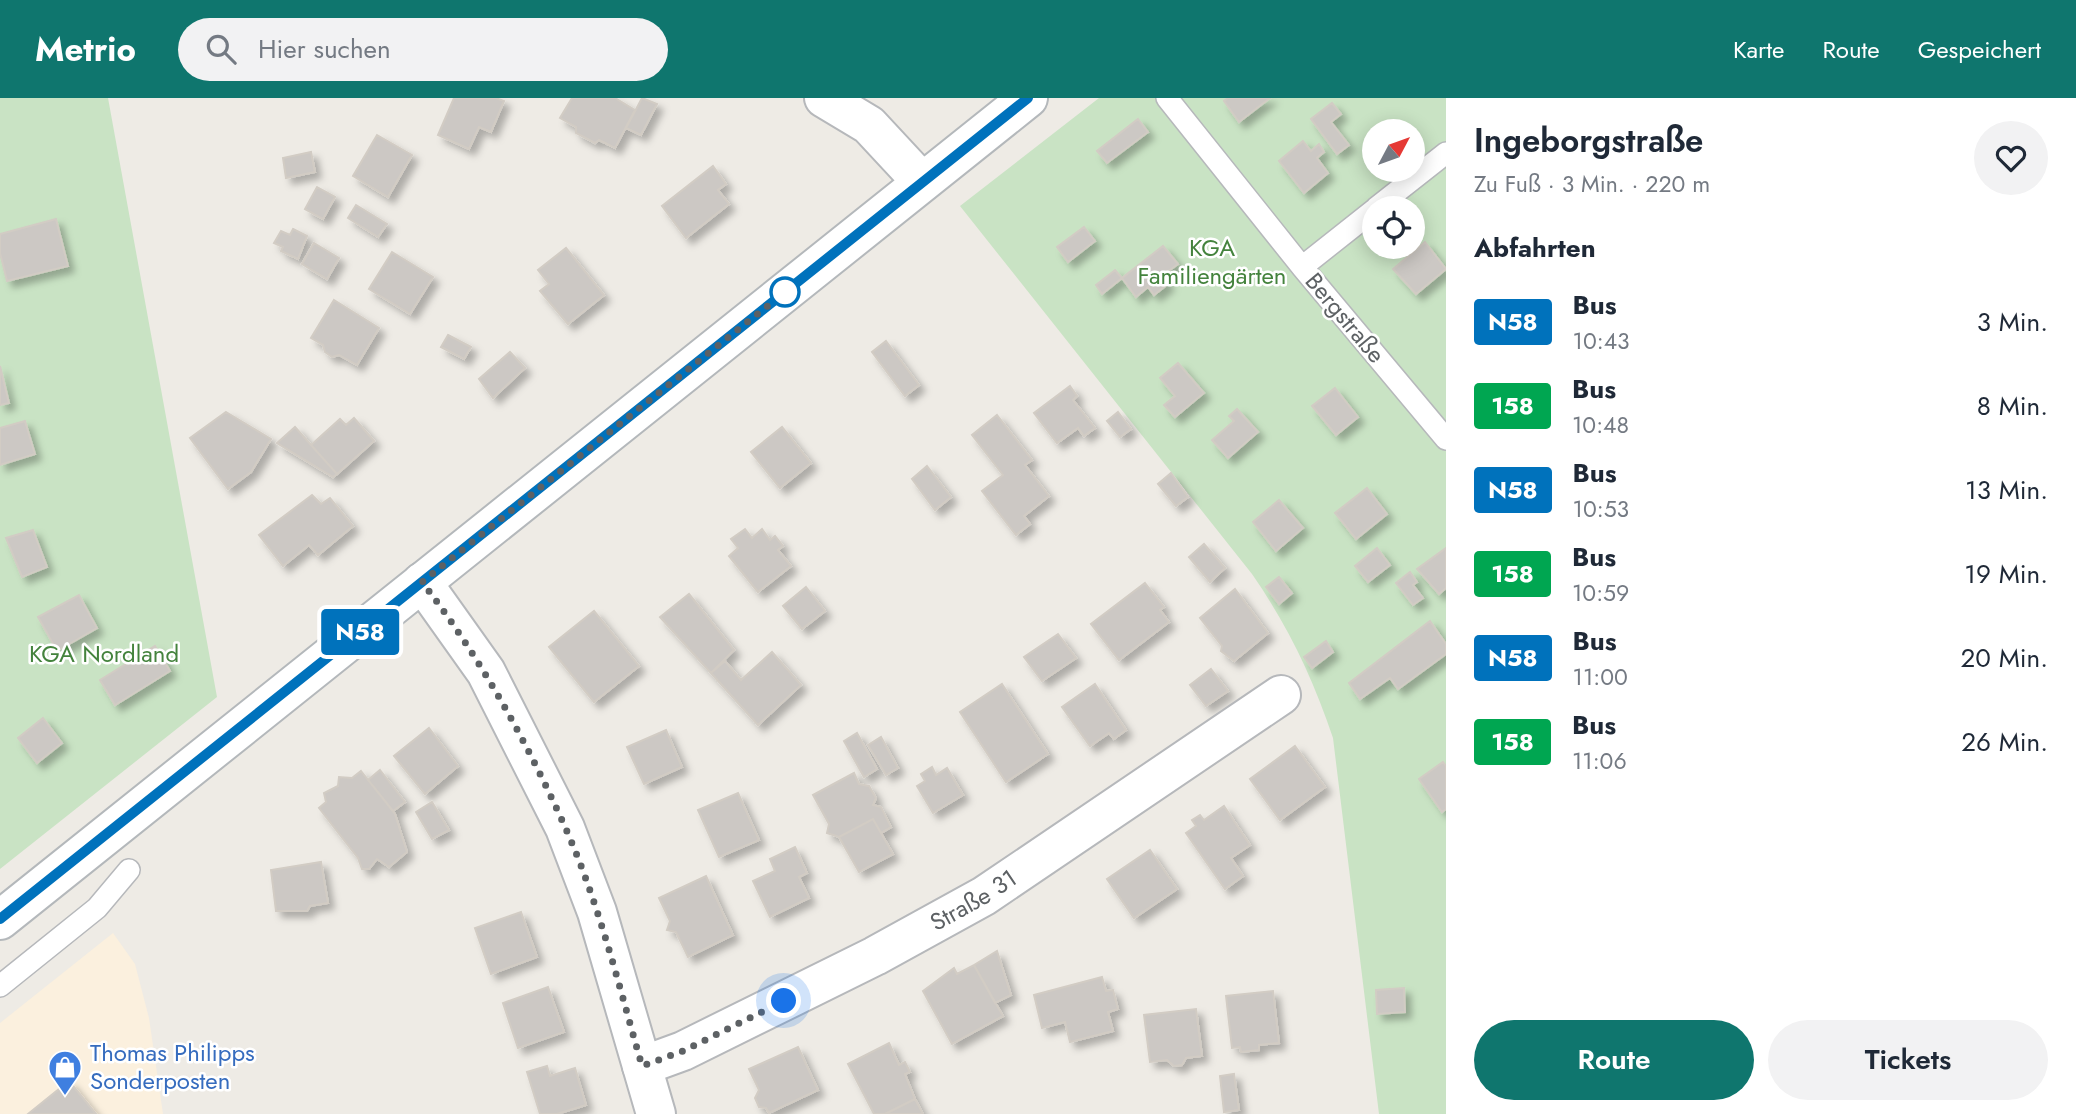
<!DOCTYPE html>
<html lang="de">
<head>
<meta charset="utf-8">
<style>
  body { margin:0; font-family:Jost,sans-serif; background:#f2f2f3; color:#1f2937; height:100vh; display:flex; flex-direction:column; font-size:26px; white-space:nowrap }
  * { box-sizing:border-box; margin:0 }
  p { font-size:23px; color:#747a83 }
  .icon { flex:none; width:38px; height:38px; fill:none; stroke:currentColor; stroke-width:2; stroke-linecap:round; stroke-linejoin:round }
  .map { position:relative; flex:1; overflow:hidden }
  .drawer { display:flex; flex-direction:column; background:#fff; width:630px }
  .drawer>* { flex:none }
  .badge { padding:0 14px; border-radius:5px; font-size:24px; line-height:46px }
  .needle { width:46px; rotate:49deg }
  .tools { position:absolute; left:1362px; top:21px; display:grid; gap:14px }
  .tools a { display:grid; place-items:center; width:63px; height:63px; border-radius:50%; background:#fff; box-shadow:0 4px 18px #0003; font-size:35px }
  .you { position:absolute; width:35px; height:35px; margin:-18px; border:5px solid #fff; border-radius:50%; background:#1a73e8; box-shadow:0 0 0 10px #1a73e833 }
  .map>.badge { position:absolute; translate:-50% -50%; box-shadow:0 0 0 4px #fff }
  h2 { padding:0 28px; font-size:26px; line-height:63px }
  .round { display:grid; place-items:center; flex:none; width:74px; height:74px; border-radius:37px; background:#f2f2f3 }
  .overview { display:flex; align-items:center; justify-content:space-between; height:119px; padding:0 28px }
  h1 { font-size:33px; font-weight:600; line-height:52px }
  .button { display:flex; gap:14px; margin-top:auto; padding:14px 28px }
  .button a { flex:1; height:80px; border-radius:42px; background:#0f766e; color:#fff; font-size:28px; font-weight:600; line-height:80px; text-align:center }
  .button a+a { background:#f2f2f3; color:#1f2937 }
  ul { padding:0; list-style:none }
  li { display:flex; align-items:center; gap:21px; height:84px; padding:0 28px }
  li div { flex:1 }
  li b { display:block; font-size:26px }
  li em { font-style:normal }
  li .badge { min-width:77px; font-weight:700; text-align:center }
  header { display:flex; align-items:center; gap:42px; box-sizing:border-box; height:98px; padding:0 35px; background:#0f766e; color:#fff }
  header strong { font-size:33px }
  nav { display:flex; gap:38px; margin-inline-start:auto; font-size:24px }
  .search { width:490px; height:63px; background:#f2f2f3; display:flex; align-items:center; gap:18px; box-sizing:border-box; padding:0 24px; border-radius:38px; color:#747a83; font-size:26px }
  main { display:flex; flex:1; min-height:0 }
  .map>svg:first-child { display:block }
  .commercial { fill:#fbf0de }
  .green { fill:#c9e3c4; fill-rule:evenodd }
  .building { fill:#ccc8c4; stroke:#d2ccc4; stroke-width:2; filter:url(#shadow) }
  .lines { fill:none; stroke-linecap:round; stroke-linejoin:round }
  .lane-casing { stroke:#b6b8bb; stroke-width:24 }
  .street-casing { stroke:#b6b8bb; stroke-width:42 }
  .secondary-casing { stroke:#b4b8bb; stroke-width:42 }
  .lane { stroke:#fff; stroke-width:21 }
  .street { stroke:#fff; stroke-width:38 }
  .secondary { stroke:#fff; stroke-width:38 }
  .line-casing { stroke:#fff; stroke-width:16 }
  .line { stroke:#0072bc; stroke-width:10 }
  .walk { stroke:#5d6164; stroke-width:7; stroke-dasharray:0 12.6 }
  .stop-dot { fill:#fff; stroke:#0072bc; stroke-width:3.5 }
  .labels { text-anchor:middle; stroke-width:5; stroke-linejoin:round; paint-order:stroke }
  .park-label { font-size:24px; fill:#44833d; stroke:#fff }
  .street-label { font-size:24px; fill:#5d6164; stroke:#fff }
  .shop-label { font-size:24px; fill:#366cbe; stroke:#fff; text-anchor:start }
</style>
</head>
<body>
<header>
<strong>Metrio</strong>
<div class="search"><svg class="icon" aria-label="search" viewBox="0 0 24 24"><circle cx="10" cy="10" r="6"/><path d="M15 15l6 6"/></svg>Hier suchen</div>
<nav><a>Karte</a><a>Route</a><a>Gespeichert</a></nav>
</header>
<main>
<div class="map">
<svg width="1446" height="1016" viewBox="0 0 1446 1016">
  <defs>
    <filter id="shadow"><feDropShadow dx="6" dy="6" stdDeviation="3.5" flood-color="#0004"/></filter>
  </defs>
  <rect width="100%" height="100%" fill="#eeebe5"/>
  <path class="commercial" d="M113,835L135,866L149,920L163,1016H0V925Z"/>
  <path class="green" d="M0,0H108L217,599L0,771Z
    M1099,0H1446V1016H1379L1333,640C1313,580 1288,528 1252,476L960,108ZM1374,33H1412V72H1374ZM1374,110H1412V149H1374Z"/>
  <path class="building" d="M454,0H496L504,3L491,34L479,29L469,51L438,37Z
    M572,0H615L635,12L615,50L599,42L595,45L576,35V29L560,20Z
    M642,0L657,6L641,37L626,30Z
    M1228,0H1270L1239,24L1224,3Z
    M1332,5L1341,16L1331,24L1349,47L1337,56L1311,21Z
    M1138,21L1148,34L1107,65L1097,53Z
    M377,37L412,57L388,99L353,78Z
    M1303,43L1311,53L1319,46L1324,54L1317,60L1328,75L1304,95L1279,63Z
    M311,54L315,74L286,80L283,60Z
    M713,68L726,86L718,92L729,106L686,140L662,108Z
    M317,89L335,99L323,121L305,111Z
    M356,107L387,126L378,139L348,120Z
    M56,121L68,168L7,183L0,155V136Z
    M1084,129L1095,143L1068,164L1057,149Z
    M293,131L307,138L298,161L281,153L283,149L274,145L281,133L290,137Z
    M1425,144L1446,171L1416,196L1393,171Z
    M314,145L339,160L327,181L302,166Z
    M1163,148L1178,166L1162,178L1168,186L1154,197L1148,189L1136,199L1122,180Z
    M566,150L604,197L568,226L540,193L549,186L538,172Z
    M392,154L433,179L410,216L369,191Z
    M1115,172L1122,180L1102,196L1096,187Z
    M334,202L379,230L357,267L339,257L332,259L325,254L323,247L311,240Z
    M448,237L471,249L464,261L441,249Z
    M886,243L919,287L905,298L872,254Z
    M510,254L525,270L493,300L479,281Z
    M1178,265L1204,295L1175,319L1164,307L1175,298L1160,280Z
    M0,268L9,305L0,307Z
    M1070,288L1077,298L1073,302L1095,330L1084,338L1078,330L1057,345L1034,315Z
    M1335,290L1358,319L1336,337L1312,308Z
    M1237,311L1258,334L1228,360L1212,342L1234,323L1229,318Z
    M226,314L271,341L251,374L228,391L190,340Z
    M1118,314L1131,331L1120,339L1107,323Z
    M997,317L1032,362L1025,367L1049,398L1024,418L1030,426L1016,437L982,393L1003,377L972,337Z
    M354,320L374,343L337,376L311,347L340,321L346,327Z
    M25,323L35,356L0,367V330Z
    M295,329L337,376L333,379L277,345Z
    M782,329L811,365L780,390L751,354Z
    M927,368L951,399L935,412L912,381Z
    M1171,375L1188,399L1176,408L1158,386Z
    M1367,390L1387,416L1356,441L1335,415Z
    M312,397L321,406L330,400L353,428L318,457L309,447L283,468L259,437Z
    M1279,402L1303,430L1276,453L1253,424Z
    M745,431L752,440L762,431L770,442L775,438L783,448L778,452L791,468L758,494L729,458L738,450L731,441Z
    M33,432L47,469L22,479L6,440Z
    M1204,446L1225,470L1210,484L1189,459Z
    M1377,450L1390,467L1368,484L1355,468Z
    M1446,450V490L1439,496L1417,471Z
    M1410,474L1417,484L1413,487L1423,500L1413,507L1396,485Z
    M1279,479L1292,495L1279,506L1266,489Z
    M1145,485L1164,509L1160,512L1169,524L1119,562L1091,526Z
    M806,489L825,513L802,531L783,508Z
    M1235,491L1268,535L1234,563L1221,553L1222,548L1200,520Z
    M689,496L734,552L711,575L660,519Z
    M79,497L97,530L57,553L38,519Z
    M594,513L639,568L594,604L549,549Z
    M1430,523L1446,546V556L1398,591L1390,580L1360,601L1349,585Z
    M1058,536L1076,560L1042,583L1024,559Z
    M1326,543L1333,554L1312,570L1304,559Z
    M155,548L170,573L115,607L100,582Z
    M772,554L801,587L758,627L711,575L725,563L741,582Z
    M1211,571L1228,593L1206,608L1190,587Z
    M1002,586L1048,656L1006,684L960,614Z
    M1095,586L1126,632L1114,641L1109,635L1090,648L1062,609Z
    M43,620L62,645L37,665L18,640Z
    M429,630L458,668L425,696L394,658Z
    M666,632L682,669L644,686L627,649Z
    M857,635L877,671L864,679L844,643Z
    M881,639L898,670L886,677L868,647Z
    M1295,648L1325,689L1280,722L1250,681Z
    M1443,664L1446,668V711L1442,714L1419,681Z
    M932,669L936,677L947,670L963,697L933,715L917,688L925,683L921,676Z
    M380,672L405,704L393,713L368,682Z
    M361,673L395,716L407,754L389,769L377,761L369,771H362L358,760L319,710L326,704L324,695L338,688L339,679L352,680Z
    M854,675L859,686L869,688L876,700L873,707L881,709L891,729L881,735L873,721L839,739L827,735L829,726L813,697Z
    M738,695L759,742L719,759L698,712Z
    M432,704L449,732L432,741L416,714Z
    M1224,708L1250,747L1231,760L1243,778L1225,791L1186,735L1196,728L1192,722L1200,717L1204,722Z
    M873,721L893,756L859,774L839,739Z
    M795,749L807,775L799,779L809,800L770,819L753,783L775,773L770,761Z
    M1150,752L1177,791L1134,820L1107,781Z
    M321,764L328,805L310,808L307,813H276L271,772Z
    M706,778L733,837L688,859L676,834L667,832L670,823L659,800Z
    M521,814L537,859L491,876L475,830Z
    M997,853L1011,897L995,905L974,867Z
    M974,867L1003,918L952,946L923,893L954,870L957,876Z
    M1102,879L1106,893L1113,892L1118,911L1108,914L1113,933L1070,944L1065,924L1042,930L1034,897Z
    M548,889L564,934L518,950L503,905Z
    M1404,890L1405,914L1377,916L1376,892Z
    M1273,893L1279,945L1259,947V952L1241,954L1240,949L1232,950L1226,898Z
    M1196,911L1202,958L1186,960L1182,967L1174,968L1167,962L1150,964L1144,917Z
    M889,945L899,967L905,964L910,974L905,976L915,1001L885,1016H874L848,966Z
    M798,949L818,992L769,1015L766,1010L759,1009L755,1000L759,992L749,971Z
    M547,968L550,978L575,970L586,1007L557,1016H540L527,974Z
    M1234,976L1239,1012L1224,1014L1220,978Z
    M69,983L96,1016H28Z
    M915,1001L923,1016H885Z"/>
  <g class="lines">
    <defs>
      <path id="lane" d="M1167,0L1302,169L1446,341
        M1376,110L1446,55
        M1302,169L1374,112
        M0,888L97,810L129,772"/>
      <g id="street">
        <path d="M824,0L869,27L922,84"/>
        <path d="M422,484L486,574L565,730L597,814L656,1016"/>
        <path id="s1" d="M642,968L683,953L875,858L984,798L1281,597"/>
      </g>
      <path id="secondary" d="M0,822L1028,0"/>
    </defs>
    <use href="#lane" class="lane-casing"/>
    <use href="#street" class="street-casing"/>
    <use href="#secondary" class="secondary-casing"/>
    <use href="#lane" class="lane"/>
    <use href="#street" class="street"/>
    <use href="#secondary" class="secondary"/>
  </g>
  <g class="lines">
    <defs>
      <path id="line" d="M0,821L1028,0"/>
    </defs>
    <use href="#line" class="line-casing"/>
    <use href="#line" class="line"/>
    <path class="walk" d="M784,903L683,953L642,968C619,888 599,805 565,729C526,642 480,559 422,484L785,194"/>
  </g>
  <defs>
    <symbol id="shop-pin" viewBox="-11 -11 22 30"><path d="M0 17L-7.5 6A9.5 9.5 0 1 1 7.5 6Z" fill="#3f7fe0" stroke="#fff"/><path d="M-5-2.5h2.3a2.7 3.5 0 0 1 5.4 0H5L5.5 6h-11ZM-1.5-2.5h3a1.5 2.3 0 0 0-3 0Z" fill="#fff"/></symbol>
  </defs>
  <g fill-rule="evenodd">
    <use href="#shop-pin" x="46" y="950" width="38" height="52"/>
  </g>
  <circle class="stop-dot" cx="785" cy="194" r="14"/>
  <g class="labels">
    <g class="park-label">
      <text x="1212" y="158">KGA<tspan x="1212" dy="28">Familiengärten</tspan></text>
      <text x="104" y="564">KGA Nordland</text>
    </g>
    <g class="street-label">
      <text transform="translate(1345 220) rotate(50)" y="8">Bergstraße</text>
      <text dy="8" stroke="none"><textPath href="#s1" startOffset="371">Straße 31</textPath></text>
    </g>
    <g class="shop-label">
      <text x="90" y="963">Thomas Philipps<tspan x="90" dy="28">Sonderposten</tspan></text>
    </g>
  </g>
</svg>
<div class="tools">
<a><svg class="needle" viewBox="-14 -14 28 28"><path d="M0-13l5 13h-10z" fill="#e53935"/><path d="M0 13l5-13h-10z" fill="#747a83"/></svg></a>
<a><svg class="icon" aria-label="locate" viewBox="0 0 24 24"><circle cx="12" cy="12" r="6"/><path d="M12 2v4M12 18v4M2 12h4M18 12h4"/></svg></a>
</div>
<div class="you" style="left:784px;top:903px"></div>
<b class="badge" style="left:360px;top:534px;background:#0072bc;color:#fff">N58</b>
</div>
<section class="drawer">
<div class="overview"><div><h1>Ingeborgstraße</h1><p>Zu Fuß · 3 Min. · 220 m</p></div><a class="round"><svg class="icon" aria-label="heart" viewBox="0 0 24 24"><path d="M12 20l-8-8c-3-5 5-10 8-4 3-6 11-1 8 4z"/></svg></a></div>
<h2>Abfahrten</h2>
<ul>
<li><span class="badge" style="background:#0072bc;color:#fff">N58</span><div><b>Bus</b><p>10:43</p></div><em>3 Min.</em></li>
<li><span class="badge" style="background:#00a651;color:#fff">158</span><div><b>Bus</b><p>10:48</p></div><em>8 Min.</em></li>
<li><span class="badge" style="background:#0072bc;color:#fff">N58</span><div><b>Bus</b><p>10:53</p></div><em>13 Min.</em></li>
<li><span class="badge" style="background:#00a651;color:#fff">158</span><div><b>Bus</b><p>10:59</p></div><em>19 Min.</em></li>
<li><span class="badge" style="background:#0072bc;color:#fff">N58</span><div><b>Bus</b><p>11:00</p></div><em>20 Min.</em></li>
<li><span class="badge" style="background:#00a651;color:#fff">158</span><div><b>Bus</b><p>11:06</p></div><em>26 Min.</em></li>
</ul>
<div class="button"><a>Route</a><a>Tickets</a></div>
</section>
</main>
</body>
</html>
